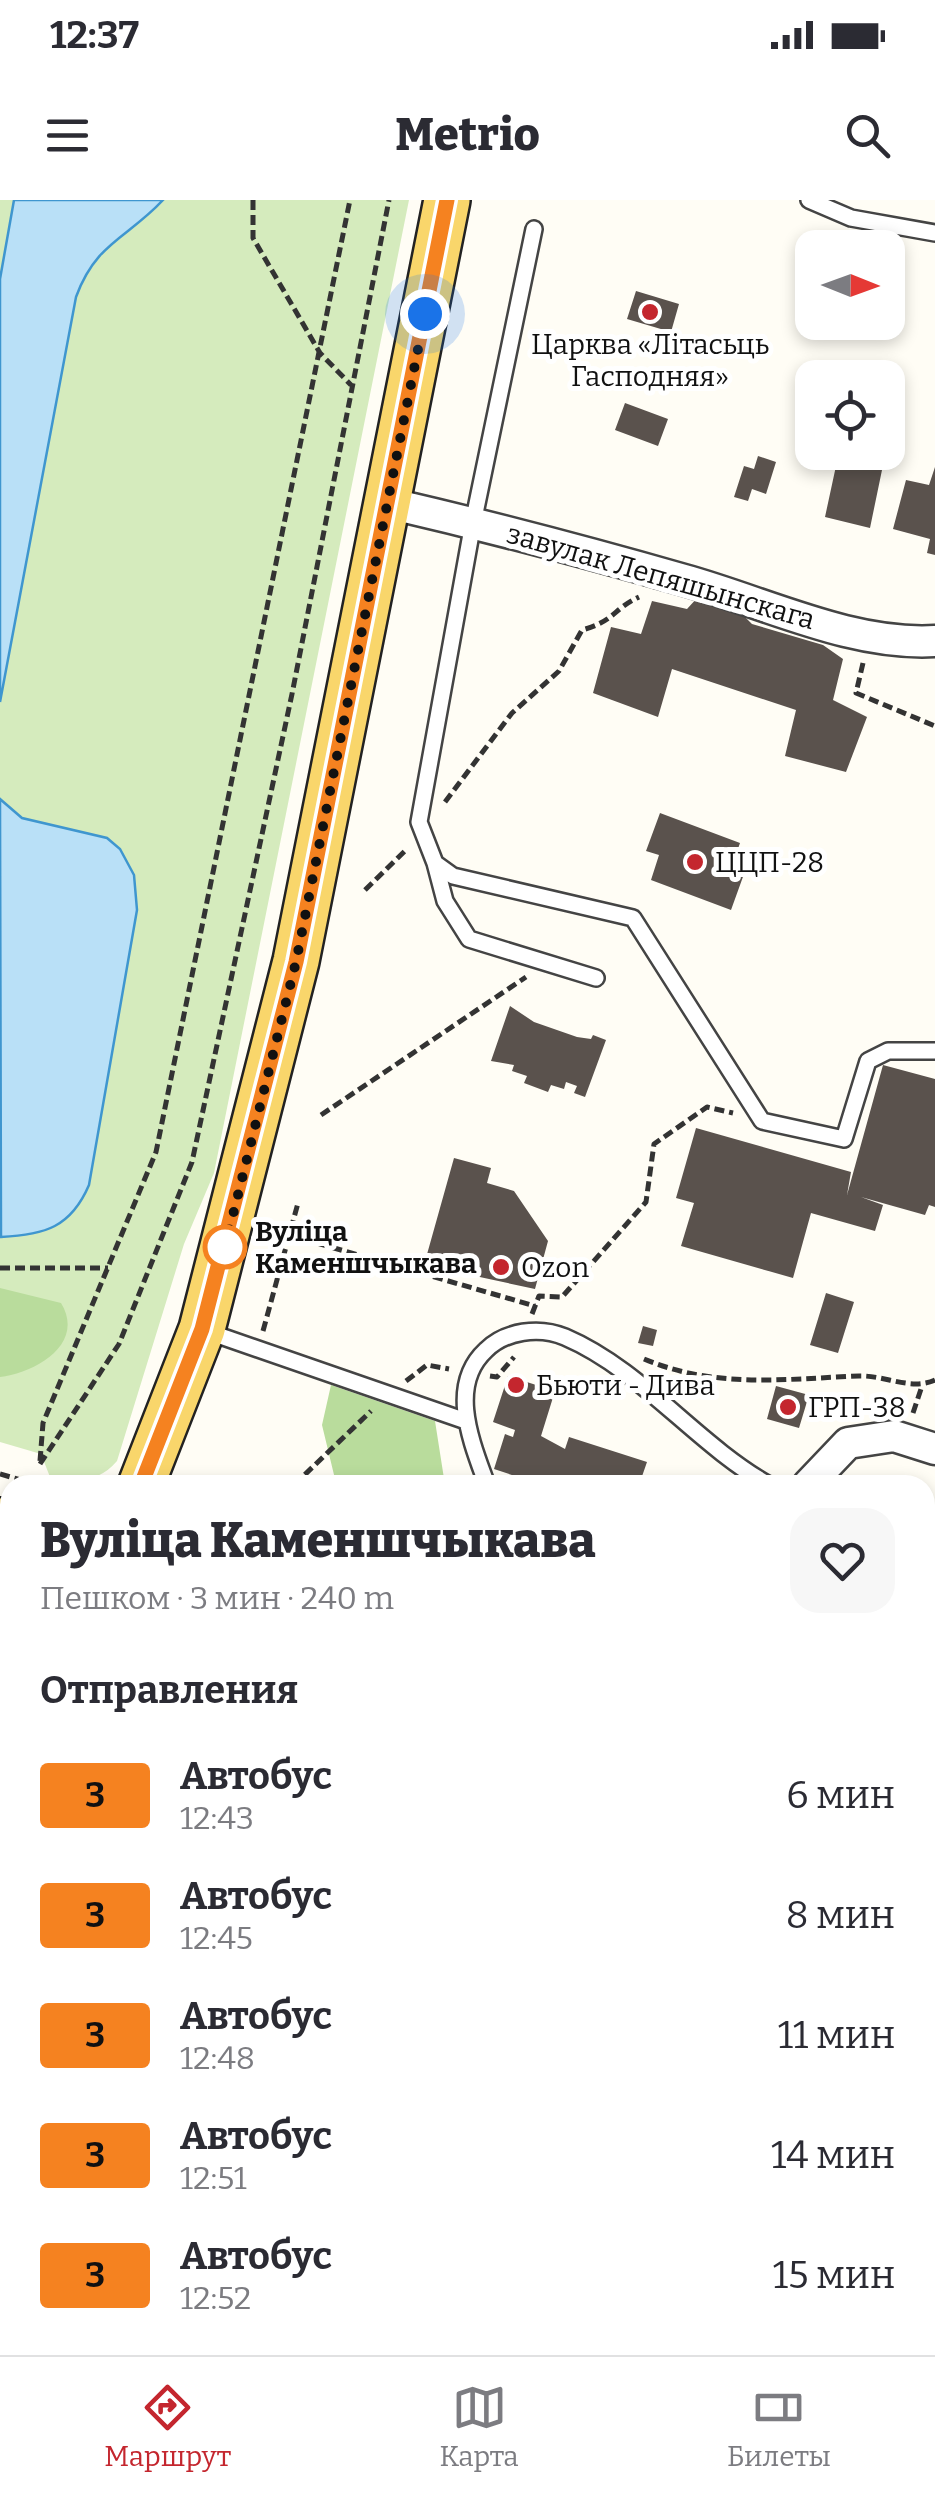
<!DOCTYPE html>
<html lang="ru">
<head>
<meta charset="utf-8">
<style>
  body { margin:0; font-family:Bitter,serif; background:#f7f7f7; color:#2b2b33; height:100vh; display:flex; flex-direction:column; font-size:38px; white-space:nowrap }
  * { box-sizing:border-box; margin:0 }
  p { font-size:32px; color:#7c7c81 }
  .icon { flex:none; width:55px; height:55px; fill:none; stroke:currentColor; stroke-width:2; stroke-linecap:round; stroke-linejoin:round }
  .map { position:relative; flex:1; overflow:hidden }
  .drawer { position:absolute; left:0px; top:1275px; width:935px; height:880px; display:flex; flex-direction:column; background:#fff; border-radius:30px 30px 0 0; box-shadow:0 5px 15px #0003 }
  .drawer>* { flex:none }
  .badge { padding:0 20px; border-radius:8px; font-size:35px; line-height:65px }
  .needle { width:65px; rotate:91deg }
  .fabs { position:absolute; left:795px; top:30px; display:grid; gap:20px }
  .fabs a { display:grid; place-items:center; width:110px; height:110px; border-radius:20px; background:#fff; box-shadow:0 5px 15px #0003; font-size:50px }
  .you { position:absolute; width:50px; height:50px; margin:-25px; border:8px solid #fff; border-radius:50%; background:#1a73e8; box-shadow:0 0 0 15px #1a73e833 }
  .map>.badge { position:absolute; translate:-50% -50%; box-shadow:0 0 0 5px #fff }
  h2 { padding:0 40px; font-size:38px; line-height:90px }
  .round { display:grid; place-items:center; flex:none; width:105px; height:105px; border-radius:30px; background:#f7f7f7 }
  .head { display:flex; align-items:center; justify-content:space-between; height:170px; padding:0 40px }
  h1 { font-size:48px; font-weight:800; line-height:75px }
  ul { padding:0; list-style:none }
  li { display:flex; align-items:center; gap:30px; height:120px; padding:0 40px }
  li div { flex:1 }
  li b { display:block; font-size:38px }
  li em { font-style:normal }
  li .badge { min-width:110px; font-weight:700; text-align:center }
  .status { display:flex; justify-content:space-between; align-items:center; height:70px; padding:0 50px; background:#fff; direction:ltr }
  .status svg { height:28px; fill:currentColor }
  header { display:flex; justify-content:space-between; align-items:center; height:130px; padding:0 40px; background:#fff; font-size:45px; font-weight:800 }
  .tabs { display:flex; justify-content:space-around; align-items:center; height:140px; border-top:2px solid #e1e1e2; background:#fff; font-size:28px; color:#7c7c81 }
  .tabs a { display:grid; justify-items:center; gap:5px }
  .tabs .current { color:#c4262e }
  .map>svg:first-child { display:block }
  .green { fill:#d5ebbd }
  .forest { fill:#b9dc9c }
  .water { fill:#b9e0f7; stroke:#3f96cf; stroke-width:2.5 }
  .building { fill:#5a524d }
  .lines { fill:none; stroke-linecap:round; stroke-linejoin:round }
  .service-casing { stroke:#444; stroke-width:20 }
  .minor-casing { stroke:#444; stroke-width:35 }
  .tertiary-casing { stroke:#444; stroke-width:40 }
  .primary-casing { stroke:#222; stroke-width:50 }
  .path { stroke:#333; stroke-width:5; stroke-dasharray:10 5; stroke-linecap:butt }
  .service { stroke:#fff; stroke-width:15 }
  .minor { stroke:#fff; stroke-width:30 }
  .tertiary { stroke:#fff; stroke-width:35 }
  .primary { stroke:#f9d66b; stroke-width:45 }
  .line-casing { stroke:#fff; stroke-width:22 }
  .line { stroke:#f58220; stroke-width:15 }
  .walk { stroke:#111; stroke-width:10; stroke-dasharray:0 18 }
  .poi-dot { fill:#c4262e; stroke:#fff; stroke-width:4 }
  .stop-dot { fill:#fff; stroke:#f58220; stroke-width:5 }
  .labels { text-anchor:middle; stroke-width:10; stroke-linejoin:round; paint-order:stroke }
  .poi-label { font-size:28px; fill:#111; stroke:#fff; text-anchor:start }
  .street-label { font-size:28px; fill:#111; stroke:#fff }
  .stop-label { font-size:28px; font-weight:bold; fill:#111; stroke:#fff; text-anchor:start }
</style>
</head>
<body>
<div class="status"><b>12:37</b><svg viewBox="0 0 49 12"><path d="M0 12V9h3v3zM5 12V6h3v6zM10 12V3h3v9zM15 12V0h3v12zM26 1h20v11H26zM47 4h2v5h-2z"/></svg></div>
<header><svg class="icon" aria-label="menu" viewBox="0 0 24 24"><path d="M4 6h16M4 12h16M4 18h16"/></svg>Metrio<svg class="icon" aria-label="search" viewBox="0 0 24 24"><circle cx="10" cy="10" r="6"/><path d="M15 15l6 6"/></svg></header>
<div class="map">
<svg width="935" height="2155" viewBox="0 0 935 2155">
  <rect width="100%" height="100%" fill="#fffdf5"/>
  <path class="green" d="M0,0H409L214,973L184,1044L117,1261C97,1284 80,1279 50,1277L41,1254L0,1242Z"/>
  <path class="forest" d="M0,1088L61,1103C86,1144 35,1173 0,1177Z
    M331,1185L435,1221L445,1285H346L335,1279L322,1225Z"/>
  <path class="water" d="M14,0H163C128,38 96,42 76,97L0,502V79Z
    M0,599L22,618L107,638L120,649L134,675L137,710L89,985C71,1027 45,1035 1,1037Z"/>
  <path class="building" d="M636,91L679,104L671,132L627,119Z
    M625,203L668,219L658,246L615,230Z
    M839,252H866L863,265L882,270L870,328L825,317Z
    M758,256L776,262L766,294L752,289L748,301L734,297L744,266L754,269Z
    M935,267V355L927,353L930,339L893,329L906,280L929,285Z
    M698,397L737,409L752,424L823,445L843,459L833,500L867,517L846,572L785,556L796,510L672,469L658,517L593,493L611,427L641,434L652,401L687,409Z
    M660,613L740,643L731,669L744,674L731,710L651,680L659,655L646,651Z
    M510,806L534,822L577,837L591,839L593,835L606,840L585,897L574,893L577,886L566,882L564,889L551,885L548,892L524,883L527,876L512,871L514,865L491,861Z
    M883,865L935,879V1007L929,1005L925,1015L861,997L883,1005L875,1031L811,1013L793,1078L681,1046L694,1003L676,998L696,928L851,972L847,995Z
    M454,958L491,968L487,983L514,991L548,1041L535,1089L424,1065Z
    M826,1093L854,1102L838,1153L810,1145Z
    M643,1126L657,1130L653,1146L638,1143Z
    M508,1176L555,1191L541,1236L565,1249L569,1237L647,1262L639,1285H566L535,1275L533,1282L494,1269L505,1234L513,1237L515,1230L493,1222Z
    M776,1186L809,1195L799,1228L767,1219Z
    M925,1409L935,1412L926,1458H925Z
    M0,1848L10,1852L9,1889L0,1884Z
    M932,1884H935V1938L925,1936Z
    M695,2145H751L748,2155H691Z
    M840,2145H881L883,2146L880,2155H837Z"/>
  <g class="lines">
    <defs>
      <path id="service" d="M809,0L851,18L935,33
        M534,29L473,323L419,622L435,663L453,676L633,718L762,921L844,939L868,861L888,851H935
        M435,663L445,701L469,739L596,778
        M206,1131L463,1220
        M487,1285C472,1243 447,1186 486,1150C505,1131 539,1126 565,1137C642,1170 696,1244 769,1285"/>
      <path id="minor" d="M388,303C487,326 586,352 684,380C764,402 851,446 935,441
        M808,1285L848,1243L894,1236L935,1249
        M0,1763L10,1767
        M925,1952L935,1955
        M925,2106L935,2108
        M823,2155L826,2145"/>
      <path id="tertiary" d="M0,1576L10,1559"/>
      <path id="primary" d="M141,1285L202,1129L296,761L447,0
        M0,1321L10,1324
        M925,1609L935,1612"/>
    </defs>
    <use href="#service" class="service-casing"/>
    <use href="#minor" class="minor-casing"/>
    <use href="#tertiary" class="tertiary-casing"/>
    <use href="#primary" class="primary-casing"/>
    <path class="path" d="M253,0V38L320,153L351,185
      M863,463L856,493L935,526
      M445,602L512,513L559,471L582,430C615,421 613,409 639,397
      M365,690L407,649
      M321,915L526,777
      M289,1035L535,1106
      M257,1055L280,1062
      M0,1068H108
      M532,1114L539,1096L562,1097L646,1002L654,944L707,907L733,913
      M263,1131L298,1003
      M644,1159C716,1189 783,1179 859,1176C885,1175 911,1191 935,1180
      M490,1176L497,1177L514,1157
      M406,1181L427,1165L449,1169
      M913,1213L922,1186
      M40,1261L43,1223L156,952L350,0
      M40,1264L119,1144L192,962L292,494L389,0
      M0,1274L35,1284
      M294,1285L371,1211"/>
    <use href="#service" class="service"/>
    <use href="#minor" class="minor"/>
    <use href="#tertiary" class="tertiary"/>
    <use href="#primary" class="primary"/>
  </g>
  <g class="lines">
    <defs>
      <path id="line" d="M141,1285L202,1129L296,762L447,0"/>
    </defs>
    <use href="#line" class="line-casing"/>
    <use href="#line" class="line"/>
    <path class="walk" d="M225,1047L296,762L425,114"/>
  </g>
  <g class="poi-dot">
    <circle cx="650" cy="112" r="10"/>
    <circle cx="695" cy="662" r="10"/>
    <circle cx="501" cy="1067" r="10"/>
    <circle cx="516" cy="1185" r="10"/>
    <circle cx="788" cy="1207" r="10"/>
  </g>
  <circle class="stop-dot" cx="225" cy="1047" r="20"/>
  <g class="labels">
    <g class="poi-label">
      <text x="650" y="154" text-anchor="middle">Царква «Літасьць<tspan x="650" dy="32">Гасподняя»</tspan></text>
      <text x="715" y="672">ЦЦП-28</text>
      <text x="521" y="1077">Ozon</text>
      <text x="536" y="1195">Бьюти - Дива</text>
      <text x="808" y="1217">ГРП-38</text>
    </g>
    <g class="street-label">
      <text transform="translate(661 376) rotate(16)" y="10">завулак Лепяшынскага</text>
    </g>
    <g class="stop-label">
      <text x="255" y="1041">Вуліца<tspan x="255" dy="32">Каменшчыкава</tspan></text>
    </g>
  </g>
</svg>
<div class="fabs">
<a><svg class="needle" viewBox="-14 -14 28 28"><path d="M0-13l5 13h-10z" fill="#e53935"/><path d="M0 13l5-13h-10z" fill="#7c7c81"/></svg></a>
<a><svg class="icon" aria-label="locate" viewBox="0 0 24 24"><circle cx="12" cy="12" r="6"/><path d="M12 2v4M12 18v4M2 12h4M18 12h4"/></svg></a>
</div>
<div class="you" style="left:425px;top:114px"></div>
<section class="drawer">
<div class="head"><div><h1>Вуліца Каменшчыкава</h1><p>Пешком · 3 мин · 240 m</p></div><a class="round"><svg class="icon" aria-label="heart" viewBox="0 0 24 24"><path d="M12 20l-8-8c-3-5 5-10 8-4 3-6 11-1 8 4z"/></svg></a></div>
<h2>Отправления</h2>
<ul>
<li><span class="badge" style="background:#f58220;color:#111">3</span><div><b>Автобус</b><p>12:43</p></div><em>6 мин</em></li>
<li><span class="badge" style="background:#f58220;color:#111">3</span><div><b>Автобус</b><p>12:45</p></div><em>8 мин</em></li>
<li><span class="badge" style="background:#f58220;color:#111">3</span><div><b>Автобус</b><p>12:48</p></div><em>11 мин</em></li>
<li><span class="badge" style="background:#f58220;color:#111">3</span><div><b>Автобус</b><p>12:51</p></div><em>14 мин</em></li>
<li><span class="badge" style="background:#f58220;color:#111">3</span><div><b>Автобус</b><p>12:52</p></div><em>15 мин</em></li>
</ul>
</section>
</div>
<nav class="tabs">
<a class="current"><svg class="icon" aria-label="directions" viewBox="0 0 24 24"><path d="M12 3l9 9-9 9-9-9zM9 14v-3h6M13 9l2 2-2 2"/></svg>Маршрут</a>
<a><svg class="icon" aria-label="map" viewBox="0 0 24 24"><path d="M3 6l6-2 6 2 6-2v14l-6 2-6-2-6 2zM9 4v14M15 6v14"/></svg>Карта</a>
<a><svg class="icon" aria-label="tickets" viewBox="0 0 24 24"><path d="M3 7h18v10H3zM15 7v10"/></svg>Билеты</a>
</nav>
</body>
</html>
